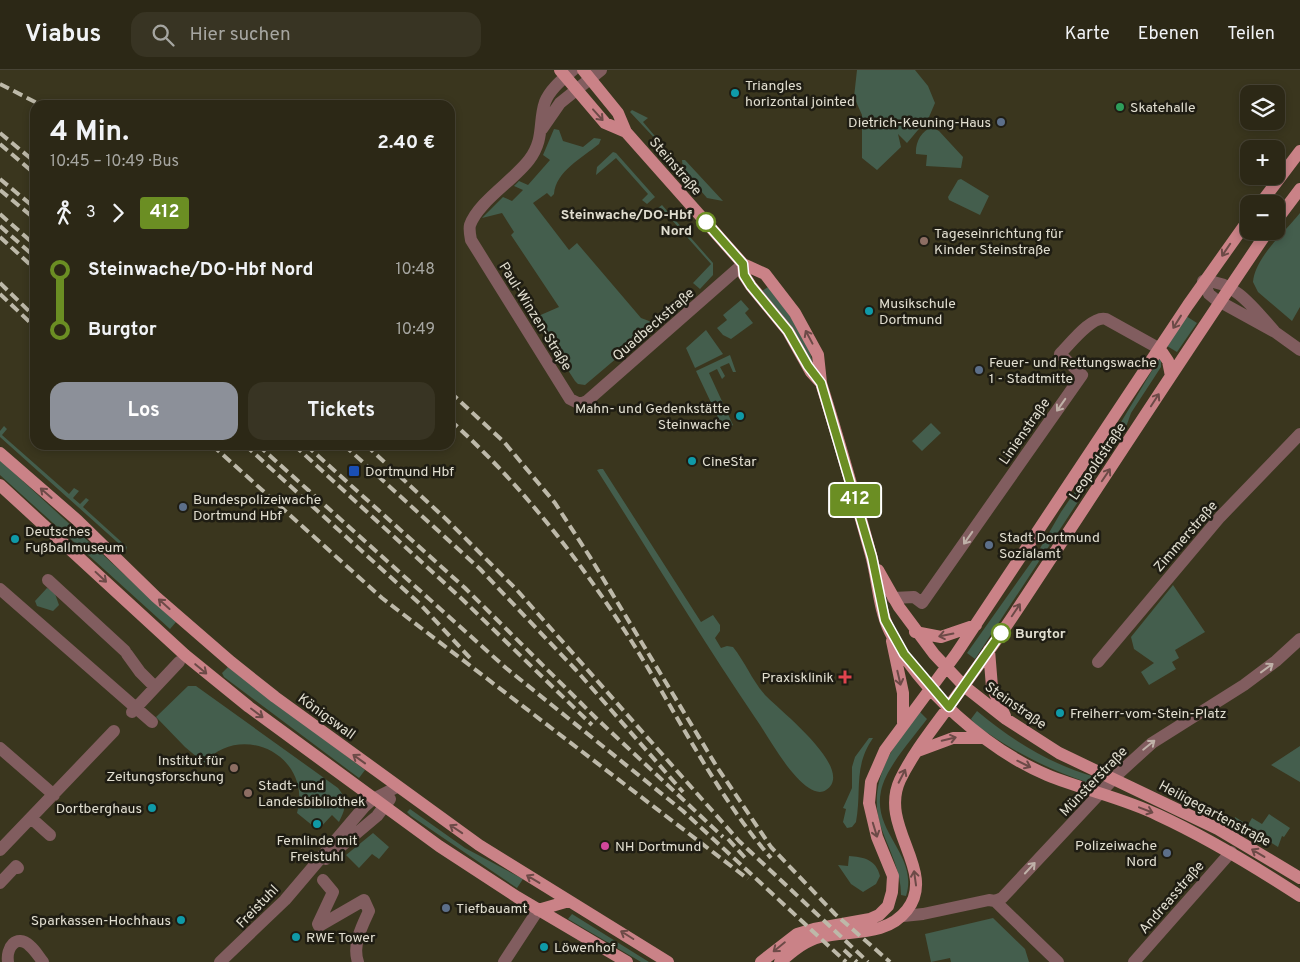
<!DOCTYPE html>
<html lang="de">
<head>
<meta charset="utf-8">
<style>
  body { margin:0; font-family:Overpass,sans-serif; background:#383423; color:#f1f3f6; height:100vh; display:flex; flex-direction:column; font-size:19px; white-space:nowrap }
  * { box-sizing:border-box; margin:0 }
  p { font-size:16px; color:#a6a6a1 }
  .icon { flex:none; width:28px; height:28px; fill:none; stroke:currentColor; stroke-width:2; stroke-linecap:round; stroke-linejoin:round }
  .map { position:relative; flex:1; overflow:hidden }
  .side { position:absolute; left:30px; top:30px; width:425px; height:350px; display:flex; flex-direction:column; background:#2c2816; border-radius:15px; box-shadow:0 2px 8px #0003,0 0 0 1px #484435 }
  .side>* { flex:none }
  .badge { padding:0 10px; border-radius:4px; font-size:18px; line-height:32px }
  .controls { position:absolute; left:1240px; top:15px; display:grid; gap:10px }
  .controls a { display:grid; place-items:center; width:45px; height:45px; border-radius:10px; background:#2c2816; box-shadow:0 2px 8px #0003,0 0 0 1px #484435; font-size:25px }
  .map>.badge { position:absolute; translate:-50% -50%; box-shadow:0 0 0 2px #fff }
  .legs { display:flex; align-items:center; gap:8px; height:55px; padding:0 20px; font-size:16px }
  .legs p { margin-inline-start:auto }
  .overview { display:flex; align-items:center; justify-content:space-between; height:85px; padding:0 20px }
  h1 { font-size:28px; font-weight:700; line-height:38px }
  .button { display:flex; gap:10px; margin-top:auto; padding:10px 20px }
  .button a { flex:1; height:58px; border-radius:15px; background:#8c9099; color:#fff; font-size:20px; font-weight:700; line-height:58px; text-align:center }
  .button a+a { background:#383423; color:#f1f3f6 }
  ul { padding:0 20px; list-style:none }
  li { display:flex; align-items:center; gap:18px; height:60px; font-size:19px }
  li i { display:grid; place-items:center; width:8px; height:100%; margin:0 6px; background:currentColor }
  li i::after { content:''; width:12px; height:12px; margin:-6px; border:4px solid; border-radius:50%; background:#2c2816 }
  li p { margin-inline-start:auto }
  li:first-child i { background:linear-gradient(#0000 50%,currentColor 0) }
  li:last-child i { background:linear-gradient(currentColor 50%,#0000 0) }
  header { display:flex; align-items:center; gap:30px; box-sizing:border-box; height:70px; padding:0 25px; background:#2c2816; border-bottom:1px solid #484435 }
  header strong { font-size:24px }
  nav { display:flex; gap:28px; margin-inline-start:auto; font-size:18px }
  .search { width:350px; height:45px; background:#383423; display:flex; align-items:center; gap:12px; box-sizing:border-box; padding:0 18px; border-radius:15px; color:#a6a6a1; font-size:19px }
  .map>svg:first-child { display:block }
  .green { fill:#445e4d }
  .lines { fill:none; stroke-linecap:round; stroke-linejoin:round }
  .minor { stroke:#815d5f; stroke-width:12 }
  .major { stroke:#ca8287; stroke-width:12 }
  .rail { stroke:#bdb9a9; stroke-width:4; stroke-dasharray:10 5; stroke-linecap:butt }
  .oneway { stroke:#6c4a47 }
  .oneway2 { stroke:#bfb1a8 }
  .line-1-casing { stroke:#fff; stroke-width:11 }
  .line-1 { stroke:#6b8e23; stroke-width:8 }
  .culture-dot { fill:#0f9aa8; stroke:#1f1d13; stroke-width:2 }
  .leisure-dot { fill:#2e9e5b; stroke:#1f1d13; stroke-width:2 }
  .service-dot { fill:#5c6f8a; stroke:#1f1d13; stroke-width:2 }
  .stop-1-dot { fill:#fff; stroke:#6b8e23; stroke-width:2.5 }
  .education-dot { fill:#8d6e63; stroke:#1f1d13; stroke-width:2 }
  .transit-dot { fill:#1a4fb4; stroke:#1f1d13; stroke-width:2 }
  .health-dot { fill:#e0444e; stroke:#1f1d13; stroke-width:2 }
  .hotel-dot { fill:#d1479c; stroke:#1f1d13; stroke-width:2 }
  .labels { text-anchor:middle; stroke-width:5; stroke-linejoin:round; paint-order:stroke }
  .poi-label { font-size:14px; fill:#e1ded0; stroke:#1f1d13; text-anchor:start }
  .street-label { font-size:14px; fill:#e1ded0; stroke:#1f1d13 }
  .stop-label { font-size:14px; font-weight:bold; fill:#e1ded0; stroke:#1f1d13; text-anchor:end }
</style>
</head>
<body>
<header>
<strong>Viabus</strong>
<div class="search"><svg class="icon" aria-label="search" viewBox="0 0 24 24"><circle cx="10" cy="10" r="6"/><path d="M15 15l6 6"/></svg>Hier suchen</div>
<nav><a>Karte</a><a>Ebenen</a><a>Teilen</a></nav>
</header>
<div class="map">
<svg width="1300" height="892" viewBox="0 0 1300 892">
  <rect width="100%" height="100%" fill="#3a361e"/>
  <path class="green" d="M857,0H915L928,16L935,33L929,47L907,73L898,64L901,77L877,100L862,88V45L854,27Z
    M632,40L648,48L643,52L676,91L630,42Z
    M932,57L939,61L963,87L961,98L926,96L927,85L916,84C915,73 921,61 932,57Z
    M554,59L559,60L563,71L583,77L594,68L601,69L599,74C582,88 556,101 554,124L551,127L547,123L533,133L569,180L577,173L641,248L657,254L585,315L578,314L575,311L538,254L536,247L559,237L511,165L514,162L502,143L482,148L503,127L512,131L523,120L514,116L519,111L528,115L550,90L543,85Z
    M613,82L616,83L655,127L647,134L642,130L648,124L616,88L596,105L597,97Z
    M682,90H685L723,131L707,128L683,100Z
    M961,109L989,126L980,145L949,130L948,127L958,110Z
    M662,135L713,193V205L700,219L693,213L711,194L663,140L657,145L654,141Z
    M1300,143V237L1292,251L1258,222L1253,212C1255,187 1285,162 1300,143Z
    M768,217C786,241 811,269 814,300L793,259L762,221Z
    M741,230L749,239L745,243L753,253L731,269L723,265L717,258L727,250L723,245Z
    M1186,246L1197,253L1177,282L1167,276Z
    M706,260L723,284L695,298L686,278Z
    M730,285L736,302H733L729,293L720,297L725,306L722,309L717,299L709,303L733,355L724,360L696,301Z
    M1159,289L1161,290V297L1131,343L1125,360L975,589L967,583L1035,487L1061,442L1109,372Z
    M931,353L941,363L922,381L912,371Z
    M4,356L7,359L2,365L69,424L74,418L79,421L73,428L80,434L86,428L89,430L83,437L127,477L126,480L0,367V361Z
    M0,390L176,552L170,559L0,405Z
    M600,399H603L701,552L713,545L720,555V561L715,568L721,578L727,576L733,577C745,592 752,610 765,625C778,639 857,700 826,720C820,724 814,721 809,718C788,704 770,669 756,649C701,568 650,483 597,400Z
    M1173,515L1205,562L1175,580L1179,588L1172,592L1176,599L1149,615L1141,602L1154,593L1134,579L1131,567Z
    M47,518L54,521L59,535L53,541L37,536L35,531Z
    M228,597L365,700L359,708L224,607L222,603Z
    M188,616H196L338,718C348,730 346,738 339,752L332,745L318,760L297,743C313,687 242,650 204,693L185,677L156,647Z
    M977,641C1013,671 1050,694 1095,707L1089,713C1047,699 1012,681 976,655L971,649Z
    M920,642L927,649C913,668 886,697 881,721C872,763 919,785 906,826L901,825C901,801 890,782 882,760C865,715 892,675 920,642Z
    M869,668H873C853,697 862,720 856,752L852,757L847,758L843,752L846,739L843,738L852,718V697L855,687Z
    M1300,676V712L1271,695Z
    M410,739L465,778L523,809L517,818L411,746L407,742Z
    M1269,744L1290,758L1284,767L1282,766L1278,777L1234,750L1235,747L1248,755L1252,748L1262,754Z
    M373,763L389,777L379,789L372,784L359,798L346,785Z
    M849,786C863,787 876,789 880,806L876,814L863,822L851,814L838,795L848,796Z
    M572,844L649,892H641L568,849Z
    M993,848L1025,879L1029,892H951L950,888L931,892L925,864Z"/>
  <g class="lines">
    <path class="minor" d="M573,0C563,9 550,19 545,32C538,52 545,69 529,90C514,110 478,132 470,155C469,159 470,165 471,170L570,329L580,334L587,331L743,194
      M542,59L560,33L601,0
      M1275,262C1256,241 1235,210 1203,211L1209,224L1215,229L1275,262L1300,280
      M48,510L125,581
      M0,519L152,652
      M893,528L914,527L922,533L1082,305L1060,284C1070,274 1092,245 1106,249L1160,279
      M127,584L140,602L155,617
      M1098,592L1220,447L1300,364
      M132,642L179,592
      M0,678L54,725
      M31,748L50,765
      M0,780L114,661
      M326,789L377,746L390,729
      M0,813L16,796L18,798
      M995,831L1058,892
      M903,846L923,844L989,830L995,831L1002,828L1119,703L1152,673L1244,615L1276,591L1300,569
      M319,856L364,830L369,841C362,856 352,875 358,892
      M319,856L318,854L333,822L323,810
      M8,892C6,878 16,863 30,876C35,880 39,887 43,892
      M220,892L285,830L364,737L373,729L397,717
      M504,892L538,840
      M1134,892L1231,782"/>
    <path class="major" d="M560,0L605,53L626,62
      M583,0L618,43L626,62L743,194L765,204L795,243L818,285L821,313C839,370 855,427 871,485C878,510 878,537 890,562C919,620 988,680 1047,705C1084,720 1123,728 1158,745C1208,768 1254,796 1300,826
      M1260,134L1300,81
      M1276,151L1300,119
      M743,194L744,205L751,216L788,261L811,302L821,313
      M1160,279L1168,291L1171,306
      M0,383L77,450L156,527L231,592L275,627L479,775L668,892
      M0,415L185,585L249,637L439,776L517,827L627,892
      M878,500L899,537L934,584L964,616L1006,649L1059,683L1218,759L1300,808
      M915,562L941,567L976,555
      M892,571L903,623V653
      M989,580L992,617L1005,646
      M918,681L953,668H983
      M538,840L569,831
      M761,892L797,864L814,859L870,849L879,845L888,836L892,822L893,806L877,767L869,733L871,712L885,680L956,584L1188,235L1249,149
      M780,892C792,882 804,871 820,867C850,860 886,867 907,840C938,801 878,757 900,710C912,685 930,662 947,639C970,607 993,576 1015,543C1099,416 1182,287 1268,161"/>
    <path class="rail" d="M0,14L41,35
      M0,63L35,92
      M0,74L35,104
      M0,109L35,138
      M0,120L35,149
      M0,144L35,175
      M0,156L35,187
      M0,167L35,199
      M0,213L35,247
      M0,224L35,257
      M450,322L504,372L555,433L590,487L717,697L771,777L835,844L890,892
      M450,350C522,415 580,490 632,572C676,642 717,726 771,788
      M177,375L178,376
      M212,375L382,528L748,809
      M245,375L419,533L470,588
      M258,375L506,598L683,741L846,892
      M294,375L463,530L592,655
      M306,375L465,518L597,649L723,767
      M344,375L480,499L576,600L683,722
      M366,375L447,450L516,519L739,771L868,892
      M728,769L748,791
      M844,880L857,892"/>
  </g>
  <defs><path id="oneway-shaft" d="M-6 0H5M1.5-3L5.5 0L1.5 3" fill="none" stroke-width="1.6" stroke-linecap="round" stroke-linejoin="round" transform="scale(1.25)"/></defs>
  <g class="oneway">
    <use href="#oneway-shaft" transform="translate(598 45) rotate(48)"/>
    <use href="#oneway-shaft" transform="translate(1226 180) rotate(124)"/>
    <use href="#oneway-shaft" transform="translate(1177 252) rotate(122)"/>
    <use href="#oneway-shaft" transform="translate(809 267) rotate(-118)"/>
    <use href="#oneway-shaft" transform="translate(1155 330) rotate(-57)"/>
    <use href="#oneway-shaft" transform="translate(1106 405) rotate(-56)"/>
    <use href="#oneway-shaft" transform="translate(46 423) rotate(-139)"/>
    <use href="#oneway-shaft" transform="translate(101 507) rotate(43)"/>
    <use href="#oneway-shaft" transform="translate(164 534) rotate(-138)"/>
    <use href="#oneway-shaft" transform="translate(1016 540) rotate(-56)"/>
    <use href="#oneway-shaft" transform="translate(946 565) rotate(169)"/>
    <use href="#oneway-shaft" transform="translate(201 599) rotate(40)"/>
    <use href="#oneway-shaft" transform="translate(899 608) rotate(77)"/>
    <use href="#oneway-shaft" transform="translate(257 643) rotate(37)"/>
    <use href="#oneway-shaft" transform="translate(949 669) rotate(-13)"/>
    <use href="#oneway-shaft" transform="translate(359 689) rotate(-144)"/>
    <use href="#oneway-shaft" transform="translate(1024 694) rotate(26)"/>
    <use href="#oneway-shaft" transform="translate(902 706) rotate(-63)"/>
    <use href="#oneway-shaft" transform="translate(1146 740) rotate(21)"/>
    <use href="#oneway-shaft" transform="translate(456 759) rotate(-146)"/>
    <use href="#oneway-shaft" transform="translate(875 760) rotate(73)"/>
    <use href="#oneway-shaft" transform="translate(1258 783) rotate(-149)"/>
    <use href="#oneway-shaft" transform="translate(915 808) rotate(-98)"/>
    <use href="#oneway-shaft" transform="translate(533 809) rotate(-149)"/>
    <use href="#oneway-shaft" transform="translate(627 865) rotate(-148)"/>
    <use href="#oneway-shaft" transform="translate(779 877) rotate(141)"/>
  </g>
  <g class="oneway2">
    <use href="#oneway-shaft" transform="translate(1061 335) rotate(125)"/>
    <use href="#oneway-shaft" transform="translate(968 468) rotate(125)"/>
    <use href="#oneway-shaft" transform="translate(1267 598) rotate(-36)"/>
    <use href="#oneway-shaft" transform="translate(1149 675) rotate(-39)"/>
    <use href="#oneway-shaft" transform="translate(1030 798) rotate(-47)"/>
  </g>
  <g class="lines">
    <defs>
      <path id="line-1" d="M706,152L743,194L744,205L751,216L788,261L808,296L821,313L872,487L885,550L904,584L949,637L1001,563"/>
    </defs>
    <use href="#line-1" class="line-1-casing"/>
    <use href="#line-1" class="line-1"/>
  </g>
  <g class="culture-dot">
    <circle cx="735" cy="23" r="5"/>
    <circle cx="869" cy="241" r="5"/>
    <circle cx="740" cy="346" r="5"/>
    <circle cx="692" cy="391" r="5"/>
    <circle cx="15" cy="469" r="5"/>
    <circle cx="1060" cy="643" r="5"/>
    <circle cx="152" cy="738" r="5"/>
    <circle cx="317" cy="754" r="5"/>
    <circle cx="181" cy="850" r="5"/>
    <circle cx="296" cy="867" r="5"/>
    <circle cx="544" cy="877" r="5"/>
  </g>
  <circle class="leisure-dot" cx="1120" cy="37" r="5"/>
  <g class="service-dot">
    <circle cx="1001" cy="52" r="5"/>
    <circle cx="979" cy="300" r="5"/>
    <circle cx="183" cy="437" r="5"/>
    <circle cx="989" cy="475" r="5"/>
    <circle cx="1167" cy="783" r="5"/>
    <circle cx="446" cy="838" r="5"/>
  </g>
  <g class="stop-1-dot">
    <circle cx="706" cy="152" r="9"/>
    <circle cx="1001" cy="563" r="9"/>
  </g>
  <g class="education-dot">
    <circle cx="924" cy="171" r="5"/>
    <circle cx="234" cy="698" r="5"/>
    <circle cx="248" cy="723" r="5"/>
  </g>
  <rect class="transit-dot" x="348" y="395" width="12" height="12" rx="2.5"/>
  <path class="health-dot" d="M842.5 599.5h5v5h5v5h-5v5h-5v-5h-5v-5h5z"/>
  <circle class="hotel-dot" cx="605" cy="776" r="5"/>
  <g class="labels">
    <g class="poi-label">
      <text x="745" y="20">Triangles<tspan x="745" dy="16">horizontal jointed</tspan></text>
      <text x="1130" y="42">Skatehalle</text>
      <text x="991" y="57" text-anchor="end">Dietrich-Keuning-Haus</text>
      <text x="934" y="168">Tageseinrichtung für<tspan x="934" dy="16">Kinder Steinstraße</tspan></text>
      <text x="879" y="238">Musikschule<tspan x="879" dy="16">Dortmund</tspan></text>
      <text x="989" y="297">Feuer- und Rettungswache<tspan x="989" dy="16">1 - Stadtmitte</tspan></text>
      <text x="730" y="343" text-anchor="end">Mahn- und Gedenkstätte<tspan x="730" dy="16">Steinwache</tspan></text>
      <text x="702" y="396">CineStar</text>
      <text x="365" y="406">Dortmund Hbf</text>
      <text x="193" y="434">Bundespolizeiwache<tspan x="193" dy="16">Dortmund Hbf</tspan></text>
      <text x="25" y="466">Deutsches<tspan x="25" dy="16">Fußballmuseum</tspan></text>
      <text x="999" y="472">Stadt Dortmund<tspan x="999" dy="16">Sozialamt</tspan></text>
      <text x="834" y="612" text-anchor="end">Praxisklinik</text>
      <text x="1070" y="648">Freiherr-vom-Stein-Platz</text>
      <text x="224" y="695" text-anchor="end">Institut für<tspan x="224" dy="16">Zeitungsforschung</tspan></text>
      <text x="258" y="720">Stadt- und<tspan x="258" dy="16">Landesbibliothek</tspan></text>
      <text x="142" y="743" text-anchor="end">Dortberghaus</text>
      <text x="317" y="775" text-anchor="middle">Femlinde mit<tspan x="317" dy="16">Freistuhl</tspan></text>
      <text x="1157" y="780" text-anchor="end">Polizeiwache<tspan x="1157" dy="16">Nord</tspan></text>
      <text x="615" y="781">NH Dortmund</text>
      <text x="456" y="843">Tiefbauamt</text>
      <text x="171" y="855" text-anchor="end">Sparkassen-Hochhaus</text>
      <text x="306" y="872">RWE Tower</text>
      <text x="554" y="882">Löwenhof</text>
    </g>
    <g class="street-label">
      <text transform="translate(676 96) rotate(49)" y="5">Steinstraße</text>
      <text transform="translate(536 246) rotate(58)" y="5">Paul-Winzen-Straße</text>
      <text transform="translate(653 254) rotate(-41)" y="5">Quadbeckstraße</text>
      <text transform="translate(1024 361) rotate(-55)" y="5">Linienstraße</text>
      <text transform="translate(1097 391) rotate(-56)" y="5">Leopoldstraße</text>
      <text transform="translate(1185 466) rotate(-49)" y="5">Zimmerstraße</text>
      <text transform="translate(1016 635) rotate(35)" y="5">Steinstraße</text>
      <text transform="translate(327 646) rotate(36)" y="5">Königswall</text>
      <text transform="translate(1093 711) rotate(-46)" y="5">Münsterstraße</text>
      <text transform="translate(1215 743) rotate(28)" y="5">Heiligegartenstraße</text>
      <text transform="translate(1171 827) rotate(-49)" y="5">Andreasstraße</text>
      <text transform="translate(257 836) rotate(-46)" y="5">Freistuhl</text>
    </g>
    <g class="stop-label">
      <text x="692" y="149">Steinwache/DO-Hbf<tspan x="692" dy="16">Nord</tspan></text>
      <text x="1015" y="568" text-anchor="start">Burgtor</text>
    </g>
  </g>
</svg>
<div class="controls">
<a><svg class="icon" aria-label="layers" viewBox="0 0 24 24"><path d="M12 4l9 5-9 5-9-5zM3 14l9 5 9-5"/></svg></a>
<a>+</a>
<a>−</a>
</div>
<b class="badge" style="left:855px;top:430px;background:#6b8e23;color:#fff">412</b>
<section class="side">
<div class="overview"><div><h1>4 Min.</h1><p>10:45 – 10:49 · Bus</p></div><b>2.40 €</b></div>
<div class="legs"><svg class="icon" aria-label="walk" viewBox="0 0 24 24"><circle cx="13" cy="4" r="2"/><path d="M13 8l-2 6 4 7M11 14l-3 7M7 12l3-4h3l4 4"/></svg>3<svg class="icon" aria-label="forward" viewBox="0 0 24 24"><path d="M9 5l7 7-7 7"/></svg><b class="badge" style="background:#6b8e23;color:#fff">412</b></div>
<ul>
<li><i style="color:#6b8e23"></i><b>Steinwache/DO-Hbf Nord</b><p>10:48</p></li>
<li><i style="color:#6b8e23"></i><b>Burgtor</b><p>10:49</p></li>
</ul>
<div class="button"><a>Los</a><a>Tickets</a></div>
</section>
</div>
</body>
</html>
